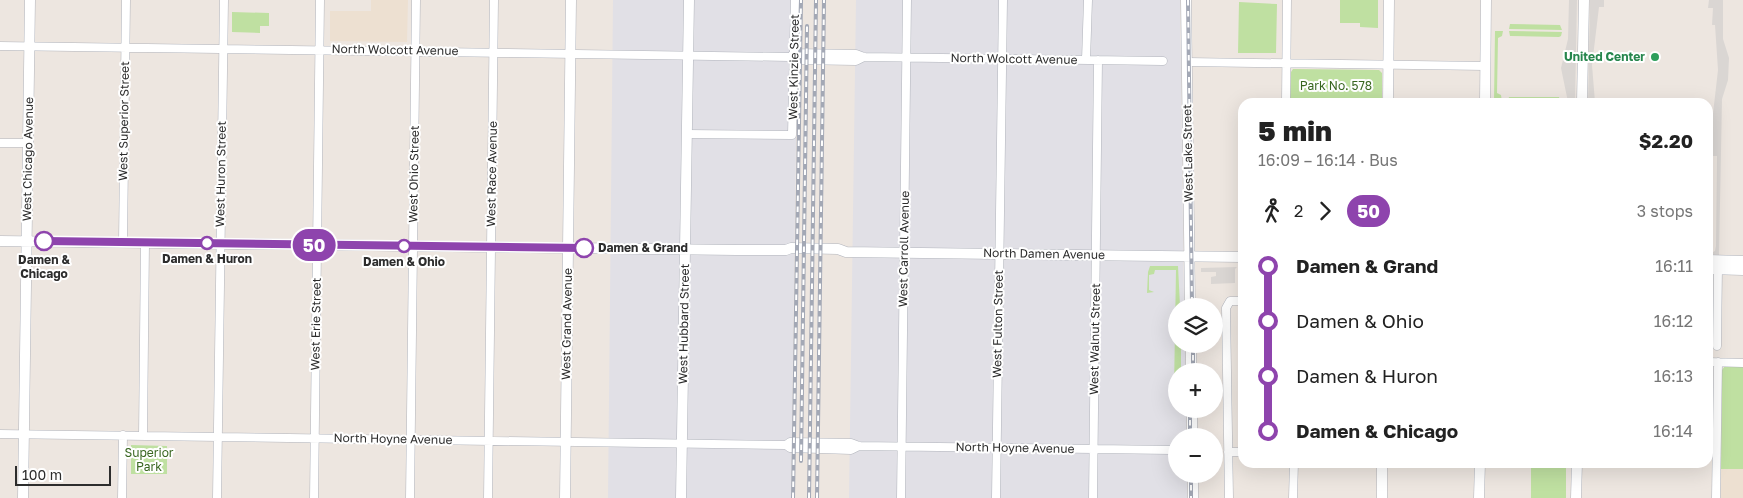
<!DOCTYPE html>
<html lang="en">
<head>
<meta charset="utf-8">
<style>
  body { margin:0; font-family:"Golos Text",sans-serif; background:#f6f6f6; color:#222; height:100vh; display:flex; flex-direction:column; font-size:19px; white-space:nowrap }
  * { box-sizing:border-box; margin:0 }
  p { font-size:16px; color:#767676 }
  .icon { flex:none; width:28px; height:28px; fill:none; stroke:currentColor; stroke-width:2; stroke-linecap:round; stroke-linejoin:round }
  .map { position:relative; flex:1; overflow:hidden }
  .drawer { position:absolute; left:1238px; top:98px; width:475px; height:370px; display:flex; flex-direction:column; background:#fff; border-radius:15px; box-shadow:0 5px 20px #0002 }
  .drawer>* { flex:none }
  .badge { padding:0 10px; border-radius:16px; font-size:18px; line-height:32px }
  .controls { position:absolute; left:1168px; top:298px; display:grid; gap:10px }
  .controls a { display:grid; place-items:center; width:55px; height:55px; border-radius:50%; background:#fff; box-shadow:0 5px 20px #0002; font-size:25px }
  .scale { position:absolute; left:15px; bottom:12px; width:96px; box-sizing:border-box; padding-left:5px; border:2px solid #2d2d2d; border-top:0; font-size:14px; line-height:18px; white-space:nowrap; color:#2d2d2d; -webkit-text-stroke:4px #fff; paint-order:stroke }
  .map>.badge { position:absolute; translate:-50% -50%; box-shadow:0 0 0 2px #fff }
  .legs { display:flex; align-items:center; gap:8px; height:55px; padding:0 20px; font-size:16px }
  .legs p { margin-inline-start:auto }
  .summary { display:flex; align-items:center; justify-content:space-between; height:85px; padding:0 20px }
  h1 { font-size:28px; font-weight:800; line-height:38px }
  ul { padding:0 20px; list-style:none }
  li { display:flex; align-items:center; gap:18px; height:55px; font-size:19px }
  li i { display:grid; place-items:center; width:8px; height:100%; margin:0 6px; background:currentColor }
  li i::after { content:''; width:12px; height:12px; margin:-6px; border:4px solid; border-radius:50%; background:#fff }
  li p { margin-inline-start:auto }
  li:first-child i { background:linear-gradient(#0000 50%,currentColor 0) }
  li:last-child i { background:linear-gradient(currentColor 50%,#0000 0) }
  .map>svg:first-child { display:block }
  .industrial { fill:#e1e0e6 }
  .education { fill:#ede0d1 }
  .green { fill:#bfe0a1 }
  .plaza { fill:#dad6d3 }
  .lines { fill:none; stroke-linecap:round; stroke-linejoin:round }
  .street-casing { stroke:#b1b4bc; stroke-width:9 }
  .secondary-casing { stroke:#b1b4bc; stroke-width:11 }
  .street { stroke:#fff; stroke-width:8 }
  .secondary { stroke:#fff; stroke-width:10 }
  .rail-casing { stroke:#a3a8b5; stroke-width:4 }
  .rail { stroke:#fff; stroke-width:2; stroke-dasharray:5.5; stroke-linecap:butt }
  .line-1-casing { stroke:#fff; stroke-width:11 }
  .line-1 { stroke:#8e44ad; stroke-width:8 }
  .leisure-dot { fill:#2e9e5b; stroke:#fff; stroke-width:2 }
  .stop-1-dot { fill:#fff; stroke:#8e44ad; stroke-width:2.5 }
  .labels { text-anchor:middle; stroke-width:4; stroke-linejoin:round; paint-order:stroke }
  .street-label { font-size:12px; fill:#2d2d2d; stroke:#fff }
  .leisure-label { font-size:12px; font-weight:bold; fill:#27864d; stroke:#fff; text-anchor:end }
  .park-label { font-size:12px; fill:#386620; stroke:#fff }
  .stop-label { font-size:12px; font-weight:bold; fill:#2d2d2d; stroke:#fff }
</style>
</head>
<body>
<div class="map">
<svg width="1743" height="498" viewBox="0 0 1743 498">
  <rect width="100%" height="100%" fill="#ede6e0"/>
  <path class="industrial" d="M613,0H798L791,498H608Z
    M856,0H1180L1184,306H1176V344H1185V371H1176V409H1186V436H1176V474H1187V498H849Z"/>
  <path class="education" d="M371,0H408L407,42L330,41V11H371Z
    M1721,469H1743V498H1721Z"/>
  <path class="green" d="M1340,0H1378V28L1360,27V23H1340Z
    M1239,2L1277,4L1276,53H1238Z
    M232,12L269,13V26H260V33L232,32Z
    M1510,24L1560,25L1562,30L1509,29Z
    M1495,31H1503L1502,36L1498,38L1497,93L1501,95L1502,102L1494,101Z
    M1509,31L1562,32L1561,36L1559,37L1510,36Z
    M1293,69L1379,70L1382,73V102H1290L1291,72Z
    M1509,97H1559L1560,102L1508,101Z
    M1150,266H1178L1180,306H1176V344H1181V371H1176V388H1174L1176,270H1155L1154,274L1149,275V290L1154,292L1147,293L1148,272Z
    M1725,366L1743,367V469H1721L1722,370Z
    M131,445L167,446V474H131Z
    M1531,465L1566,466V498H1531Z"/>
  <path class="plaza" d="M1569,0H1577L1575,102H1568L1561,68L1568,39Z
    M1590,0H1604V7H1599L1592,65L1595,102H1588Z
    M1709,0H1723V39L1729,58L1728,80L1722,99L1719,255L1709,254L1715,251L1716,246L1717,156H1708V131H1711L1718,70L1715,25H1712L1713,8H1708Z
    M1237,267L1235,269V283L1211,284V277L1216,276V272H1201V268Z"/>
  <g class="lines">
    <defs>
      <path id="street" d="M0,46L790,57L794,60L856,61L864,57
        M790,57L794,53L856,54L864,57L1163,61
        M1086,60L1088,0
        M1187,62L1485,66
        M1286,102L1287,0
        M687,134L792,135L795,0
        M0,143H28
        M123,242L126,0
        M1717,346L1718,266
        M1708,362L1743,363
        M0,434L786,445L790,448L851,450L859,446
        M143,436L145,242
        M786,445L790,442L851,443L859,446L1172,450
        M1228,452H1242
        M122,498L123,435
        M217,498L224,0
        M314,498L320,0
        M410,498L416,0
        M488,498L494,0
        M901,498L907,0
        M996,498L1003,0
        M1093,498L1098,60
        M1229,498L1226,308L1230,301H1242
        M1293,498L1294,462
        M1716,498L1718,362"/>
      <path id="secondary" d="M1186,0L1190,306
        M1388,102L1389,0
        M1485,102L1486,0
        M1582,102L1584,0
        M0,241L737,250H786L791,248L838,249L846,252L1242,257
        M1708,260L1743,261
        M1708,269L1743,270
        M1191,344V371
        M1192,409V436
        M1193,474V498
        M23,498L30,0
        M565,498L571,0
        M681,498L689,0
        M1382,498V462
        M1479,498L1480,462
        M1576,498L1577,462"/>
    </defs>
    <use href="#street" class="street-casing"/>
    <use href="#secondary" class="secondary-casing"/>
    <use href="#street" class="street"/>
    <use href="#secondary" class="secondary"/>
    <defs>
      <path id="rail" d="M1188,0L1192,306
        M1193,344V371
        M1190,409V436
        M801,461L807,26
        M1191,474V498
        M793,498L801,0
        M809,498L816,0
        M817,498L824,0"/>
    </defs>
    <use href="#rail" class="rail-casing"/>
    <use href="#rail" class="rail"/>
  </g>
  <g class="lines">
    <defs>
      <path id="line-1" d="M44,241L584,248"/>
    </defs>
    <use href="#line-1" class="line-1-casing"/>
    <use href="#line-1" class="line-1"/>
  </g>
  <circle class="leisure-dot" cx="1655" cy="57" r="5"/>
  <g class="stop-1-dot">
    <circle cx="44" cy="241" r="9"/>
    <circle cx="207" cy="243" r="6"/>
    <circle cx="404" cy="246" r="6"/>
    <circle cx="584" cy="248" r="9"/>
  </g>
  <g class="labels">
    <g class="street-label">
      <text transform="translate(395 50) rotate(1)" y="4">North Wolcott Avenue</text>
      <text transform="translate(1014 59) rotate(1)" y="4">North Wolcott Avenue</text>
      <text transform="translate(794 67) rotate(-89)" y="4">West Kinzie Street</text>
      <text transform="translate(124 121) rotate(-89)" y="4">West Superior Street</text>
      <text transform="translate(1188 153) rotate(-91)" y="4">West Lake Street</text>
      <text transform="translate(28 159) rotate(-89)" y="4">West Chicago Avenue</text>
      <text transform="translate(221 174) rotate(-89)" y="4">West Huron Street</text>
      <text transform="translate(414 174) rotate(-89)" y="4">West Ohio Street</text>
      <text transform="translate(492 174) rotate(-89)" y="4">West Race Avenue</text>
      <text transform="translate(904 249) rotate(-89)" y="4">West Carroll Avenue</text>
      <text transform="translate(1044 254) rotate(1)" y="4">North Damen Avenue</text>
      <text transform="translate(316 324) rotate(-89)" y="4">West Erie Street</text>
      <text transform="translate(567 324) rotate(-89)" y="4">West Grand Avenue</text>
      <text transform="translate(684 324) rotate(-89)" y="4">West Hubbard Street</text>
      <text transform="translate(998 324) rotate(-89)" y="4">West Fulton Street</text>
      <text transform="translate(1095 339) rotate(-89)" y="4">West Walnut Street</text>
      <text transform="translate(393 439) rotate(1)" y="4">North Hoyne Avenue</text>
      <text transform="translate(1015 448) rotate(1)" y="4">North Hoyne Avenue</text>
    </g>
    <g class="leisure-label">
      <text x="1645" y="61">United Center</text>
    </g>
    <g class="park-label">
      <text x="1336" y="90">Park No. 578</text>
      <text x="149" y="457">Superior<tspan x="149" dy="14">Park</tspan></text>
    </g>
    <g class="stop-label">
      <text x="598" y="252" text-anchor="start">Damen &amp; Grand</text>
      <text x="207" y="263">Damen &amp; Huron</text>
      <text x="44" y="264">Damen &amp;<tspan x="44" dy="14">Chicago</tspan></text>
      <text x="404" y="266">Damen &amp; Ohio</text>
    </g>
  </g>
</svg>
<div class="controls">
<a><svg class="icon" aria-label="layers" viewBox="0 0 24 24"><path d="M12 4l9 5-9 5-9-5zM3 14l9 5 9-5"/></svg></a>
<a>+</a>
<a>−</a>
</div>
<div class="scale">100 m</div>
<b class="badge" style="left:314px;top:245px;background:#8e44ad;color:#fff">50</b>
<section class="drawer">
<div class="summary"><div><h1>5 min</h1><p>16:09 – 16:14 · Bus</p></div><b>$2.20</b></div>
<div class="legs"><svg class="icon" aria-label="walk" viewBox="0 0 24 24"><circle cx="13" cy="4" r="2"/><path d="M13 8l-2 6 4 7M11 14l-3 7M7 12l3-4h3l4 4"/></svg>2<svg class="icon" aria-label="forward" viewBox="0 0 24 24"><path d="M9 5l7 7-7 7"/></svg><b class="badge" style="background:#8e44ad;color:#fff">50</b><p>3 stops</p></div>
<ul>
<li><i style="color:#8e44ad"></i><b>Damen &amp; Grand</b><p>16:11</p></li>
<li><i style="color:#8e44ad"></i><span>Damen &amp; Ohio</span><p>16:12</p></li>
<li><i style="color:#8e44ad"></i><span>Damen &amp; Huron</span><p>16:13</p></li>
<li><i style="color:#8e44ad"></i><b>Damen &amp; Chicago</b><p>16:14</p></li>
</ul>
</section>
</div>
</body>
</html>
